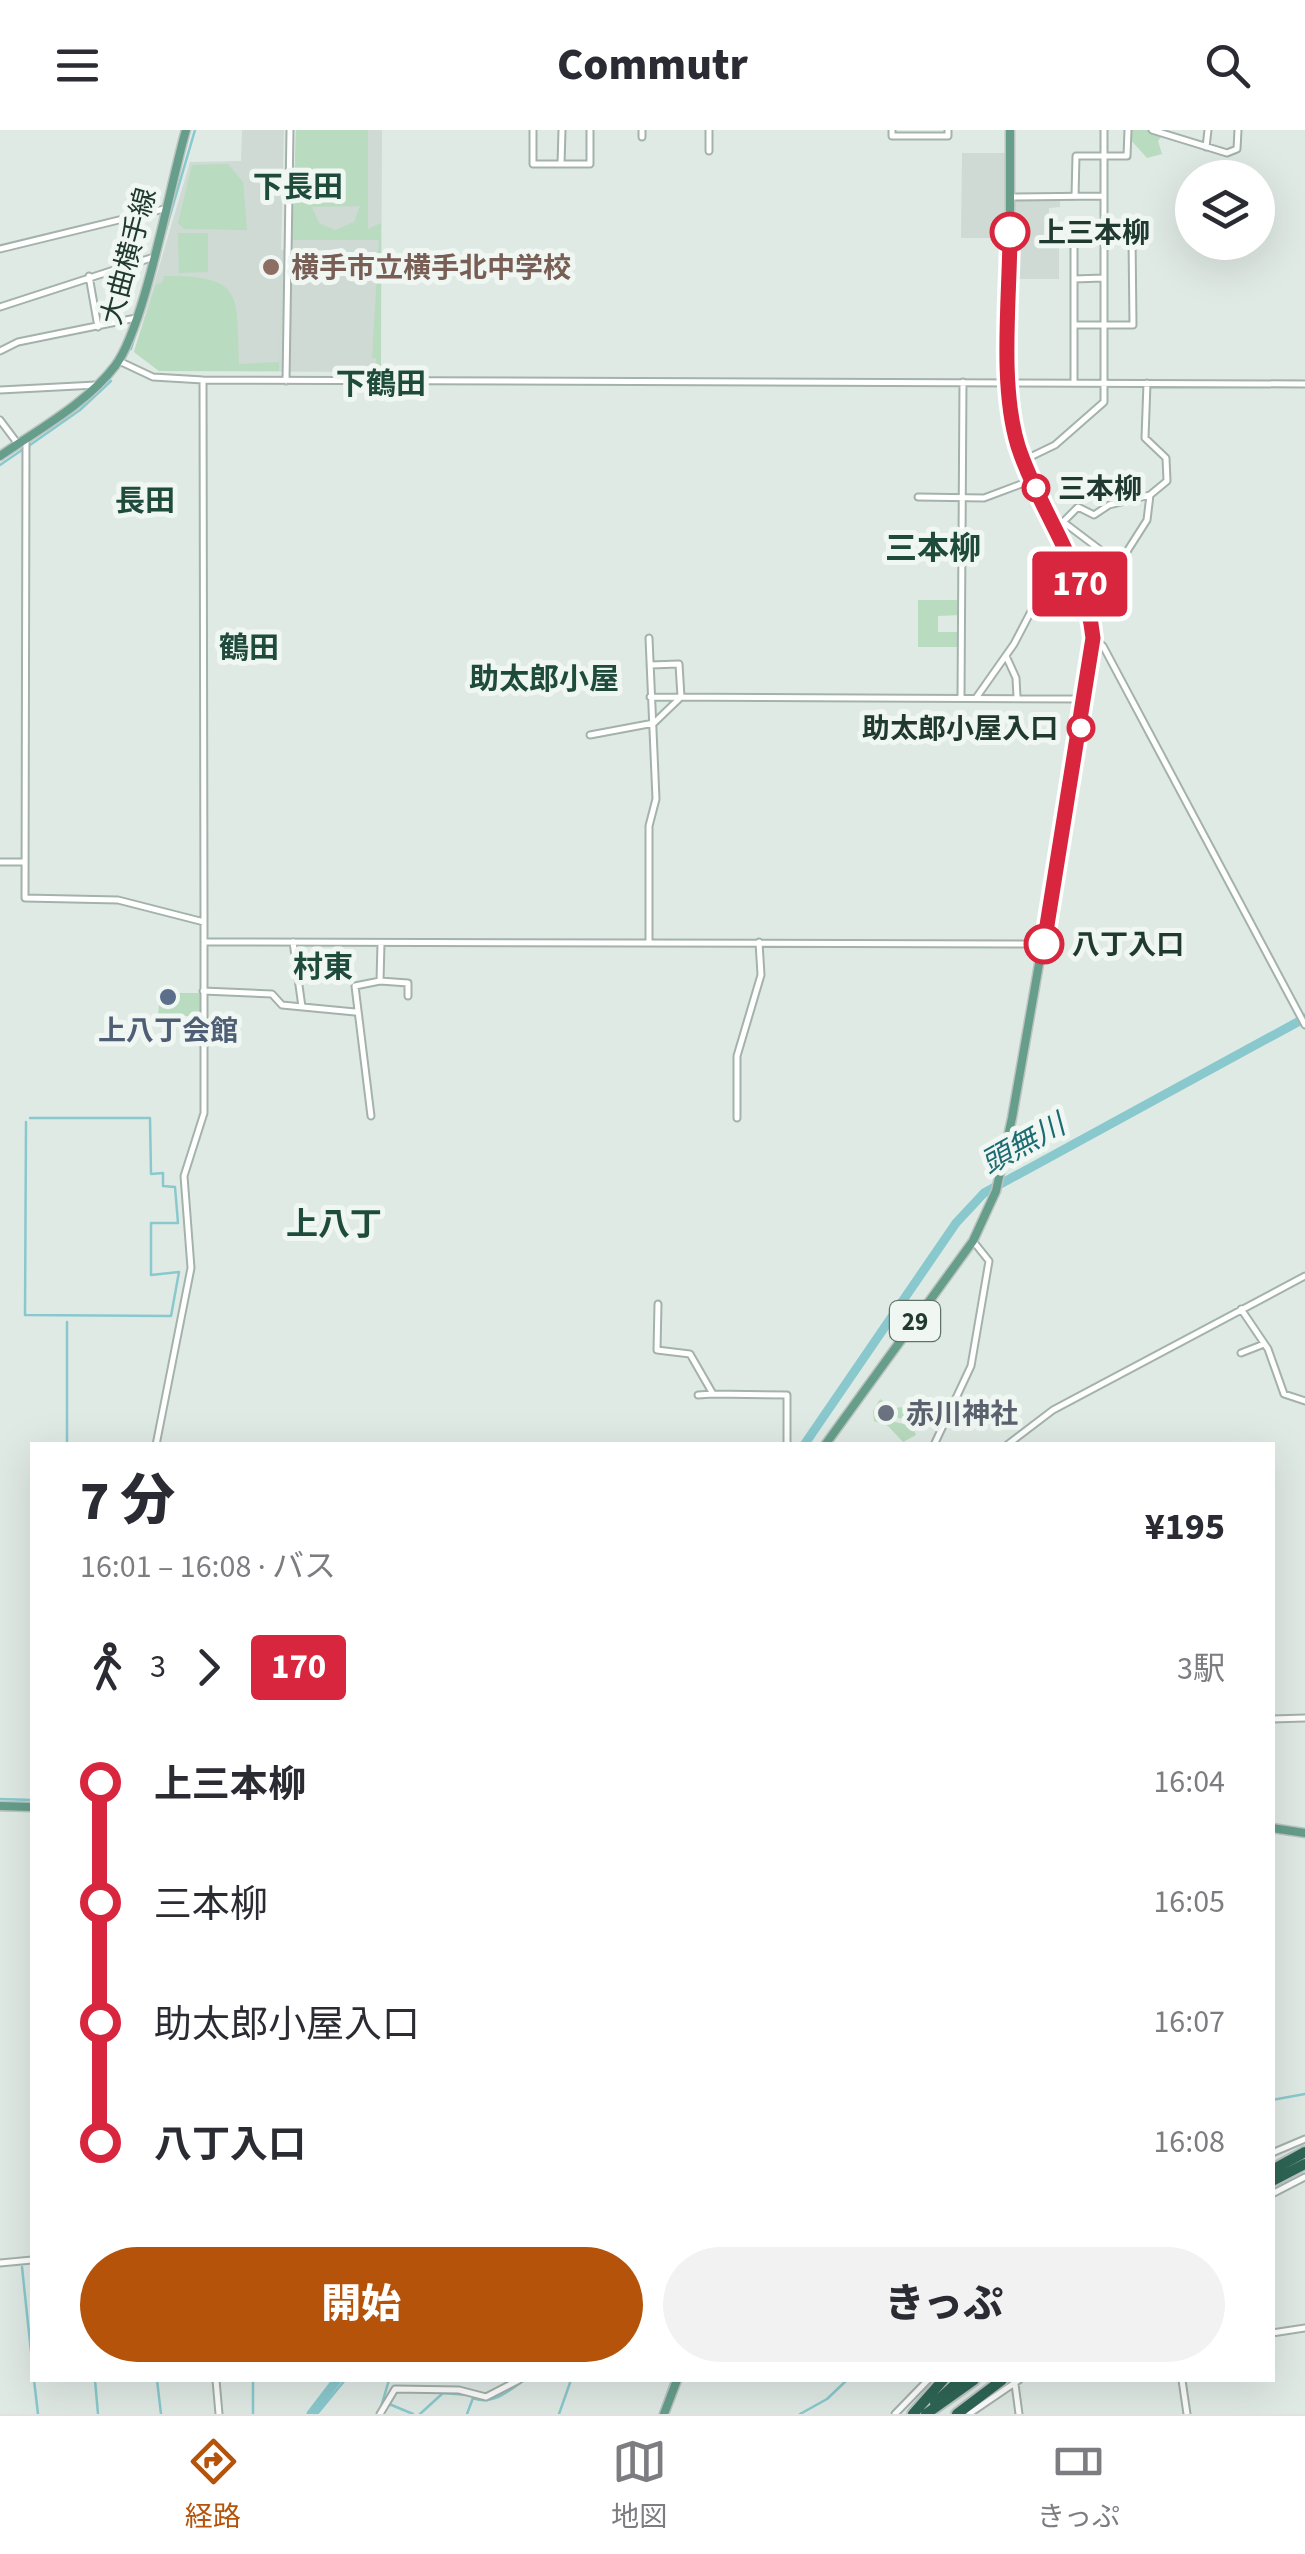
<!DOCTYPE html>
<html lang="ja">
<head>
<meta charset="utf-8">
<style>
  body { margin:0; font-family:"Source Sans 3","Noto Sans JP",sans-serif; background:#f2f2f3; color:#2b2b33; height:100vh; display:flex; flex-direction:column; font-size:38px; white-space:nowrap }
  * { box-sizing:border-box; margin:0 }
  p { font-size:32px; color:#7c7c81 }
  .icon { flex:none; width:55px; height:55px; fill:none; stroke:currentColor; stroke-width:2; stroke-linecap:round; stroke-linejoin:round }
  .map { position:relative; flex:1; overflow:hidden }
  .drawer { position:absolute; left:30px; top:1312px; width:1245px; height:940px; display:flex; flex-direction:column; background:#fff; border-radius:0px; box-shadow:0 10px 40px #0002 }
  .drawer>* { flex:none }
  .badge { padding:0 20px; border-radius:8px; font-size:35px; line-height:65px }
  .tools { position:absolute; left:1175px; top:30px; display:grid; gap:20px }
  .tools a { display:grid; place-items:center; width:100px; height:100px; border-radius:50%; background:#fff; box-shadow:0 10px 40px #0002; font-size:50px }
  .map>.badge { position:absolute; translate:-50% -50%; box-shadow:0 0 0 5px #fff }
  .legs { display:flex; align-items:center; gap:15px; height:110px; padding:0 50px; font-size:32px }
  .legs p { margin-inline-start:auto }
  .headline { display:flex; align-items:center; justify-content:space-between; height:170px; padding:0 50px }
  h1 { font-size:55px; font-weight:800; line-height:75px }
  .cta { display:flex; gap:20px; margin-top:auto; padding:20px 50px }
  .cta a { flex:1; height:115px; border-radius:60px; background:#b45309; color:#fff; font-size:40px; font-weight:800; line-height:115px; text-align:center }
  .cta a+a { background:#f2f2f3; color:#2b2b33 }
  ul { padding:0 50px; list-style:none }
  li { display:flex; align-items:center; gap:35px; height:120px; font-size:38px }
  li i { display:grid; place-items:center; width:15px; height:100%; margin:0 12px; background:currentColor }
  li i::after { content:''; width:25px; height:25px; margin:-12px; border:8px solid; border-radius:50%; background:#fff }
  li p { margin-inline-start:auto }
  li:first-child i { background:linear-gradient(#0000 50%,currentColor 0) }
  li:last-child i { background:linear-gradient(currentColor 50%,#0000 0) }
  header { display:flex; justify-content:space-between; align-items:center; height:130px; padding:0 50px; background:#fff; font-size:45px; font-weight:800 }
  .tabs { display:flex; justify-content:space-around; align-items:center; height:140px; border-top:2px solid #e1e1e2; background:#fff; font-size:28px; color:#7c7c81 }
  .tabs a { display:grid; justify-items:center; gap:5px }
  .tabs .selected { color:#b45309 }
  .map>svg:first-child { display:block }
  .built { fill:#cedad3 }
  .green { fill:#b9dbbf; fill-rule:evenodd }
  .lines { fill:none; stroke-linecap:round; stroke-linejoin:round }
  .stream { stroke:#89c9ce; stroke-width:2.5 }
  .river { stroke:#89c9ce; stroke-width:9 }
  .minor-casing { stroke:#a3b2ab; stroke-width:9 }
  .major-casing { stroke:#bcc4c1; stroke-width:11 }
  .highway-casing { stroke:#bcc4c1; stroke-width:14 }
  .minor { stroke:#fff; stroke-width:5 }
  .major { stroke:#669e8b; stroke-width:8 }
  .highway { stroke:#2e6555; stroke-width:10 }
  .line-1-casing { stroke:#fff; stroke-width:22 }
  .line-1 { stroke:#d7263d; stroke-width:15 }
  .stop-1-dot { fill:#fff; stroke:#d7263d; stroke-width:5 }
  .education-dot { fill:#8d6e63; stroke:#f0f7f3; stroke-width:4 }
  .service-dot { fill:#5c6f8a; stroke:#f0f7f3; stroke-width:4 }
  .worship-dot { fill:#6b7280; stroke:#f0f7f3; stroke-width:4 }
  .labels { text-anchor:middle; stroke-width:10; stroke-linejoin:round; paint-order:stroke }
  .shield { fill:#f0f7f3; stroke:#5f736b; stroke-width:2.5 }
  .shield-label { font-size:25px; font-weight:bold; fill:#213a31 }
  .stop-label { font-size:28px; font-weight:bold; fill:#213a31; stroke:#f0f7f3; text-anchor:start }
  .street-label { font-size:28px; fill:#213a31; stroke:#f0f7f3 }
  .education-label { font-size:28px; font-weight:bold; fill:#785e54; stroke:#f0f7f3; text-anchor:start }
  .service-label { font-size:28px; font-weight:bold; fill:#4e5e75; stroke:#f0f7f3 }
  .worship-label { font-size:28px; font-weight:bold; fill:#5b616d; stroke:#f0f7f3; text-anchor:start }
  .neighbourhood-label { font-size:30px; font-weight:bold; fill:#1e4b3c; stroke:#f0f7f3 }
  .water-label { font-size:30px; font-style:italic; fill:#1e6c73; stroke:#f0f7f3 }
  .quarter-label { font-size:32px; font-weight:bold; fill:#1e4b3c; stroke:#f0f7f3 }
</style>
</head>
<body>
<header><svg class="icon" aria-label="menu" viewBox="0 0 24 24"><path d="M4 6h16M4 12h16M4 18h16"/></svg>Commutr<svg class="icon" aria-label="search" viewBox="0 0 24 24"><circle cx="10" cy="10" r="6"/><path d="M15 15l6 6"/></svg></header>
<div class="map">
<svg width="1305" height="2284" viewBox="0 0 1305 2284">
  <rect width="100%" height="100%" fill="#e0eae5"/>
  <path class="built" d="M242,0H284L281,120L289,119L293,108L296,0H382L381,242L159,241L134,222L190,32L241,31Z
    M962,23H1007L1006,108H961Z
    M1015,68H1060V77L1049,78V112H1059V149H1016Z"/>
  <path class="green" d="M296,0H368V99L381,93V242H377L376,228H372L379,110H292ZM360,76L354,92L335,100L319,93L312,77Z
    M1129,0H1166L1158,11L1162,24L1147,28L1129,8Z
    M228,34L243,52L247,100L184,99L178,93L192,35Z
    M178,103H208V142L179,143Z
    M164,146C246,145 236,166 239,234L279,232L281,172L279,241H159L134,222L156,154L162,153Z
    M918,470H960V485L938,486V502H959V517H918Z
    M160,863H201V886H158Z
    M880,1269L894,1278L923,1275L925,1289L921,1298L881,1280L887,1290L912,1296L916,1305L903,1312L888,1296L874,1291L873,1281Z"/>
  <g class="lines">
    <path class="stream" d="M131,219L195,0
      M30,315L80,280L111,251
      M0,335L22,320
      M26,992L25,1185L171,1186L179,1142L151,1145V1093H178L175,1057L163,1056V1043L151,1044L150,988H30
      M67,1192V1315
      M0,1669L32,1670
      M0,1680L32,1681
      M1272,1970L1305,1964
      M22,2137L32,2231
      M34,2250L38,2284
      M95,2250L98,2284
      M157,2250L161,2284
      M389,2274L413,2284
      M381,2277L389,2250
      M253,2284V2250
      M317,2284L345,2250
      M420,2284L443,2263L468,2265
      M467,2284L473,2268C494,2276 508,2260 525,2250
      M559,2284L571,2250
      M660,2284L672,2250
      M800,2284L827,2269L847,2250"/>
    <path class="river" d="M804,1315L956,1093L984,1063L1305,888
      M311,2284L337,2250"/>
    <defs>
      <path id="minor" d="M533,0V34H590V0
        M892,0V6H948V0
        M1152,0L1227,23L1237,19L1238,0
        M642,7V0
        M1206,17L1208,0
        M709,21V0
        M561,34L562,0
        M1075,66L1076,26H1127L1128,0
        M1010,67L1102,66
        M0,119L164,79
        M89,146L98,197
        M0,177L151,128
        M1074,195H1133L1132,108L1074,109V149L1103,148
        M0,221L18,212L136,188
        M119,231L153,247L203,250L1305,254
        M203,250L204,792
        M1074,250V149
        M286,251L290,0
        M0,260L96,255
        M0,290L18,314
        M26,308L25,768L118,770L204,792V983L184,1046L191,1138L156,1315
        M1024,330L1055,315L1104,272V0
        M918,367L984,368L1032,350
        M1066,394L1119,434
        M1056,399L1078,377L1094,385L1109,375L1150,365
        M1077,446L1119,434L1147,390L1150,365L1167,351L1166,328L1145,308L1147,253
        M1094,508L1103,516L1305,895
        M1006,526L1016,548L1017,567
        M650,567L1086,569
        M961,567L963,252
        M976,568L1014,514L1063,420
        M590,605L654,593L681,567L679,534L650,535
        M0,732H25
        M205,812L1043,814
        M293,812L302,877
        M649,812V696L656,669L649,508
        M380,851L408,853V866
        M203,861L272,864L282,875L355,882
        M371,986L355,856L380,851L381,813
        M737,988V926L761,845L759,812
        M658,1174L657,1220L690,1224L713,1264L787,1265V1315
        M1241,1179L1268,1219L1284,1264L1305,1271
        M1241,1223L1264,1214
        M698,1265L713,1264
        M934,1315L971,1236L989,1131L973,1111
        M1007,1315L1053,1280L1305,1146
        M1272,1589L1305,1588
        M1272,2023L1305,2009
        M1272,2064L1305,2047
        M0,2133L32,2130
        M1272,2203L1305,2198
        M216,2250L219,2284
        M1182,2250L1187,2284
        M1015,2254L1019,2284
        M380,2284L395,2259L459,2260L486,2267L519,2250
        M895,2284L928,2250
        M969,2284L1019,2250"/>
      <path id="major" d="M0,326C39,299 86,274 115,236C145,197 170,54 186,0
        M825,1315L973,1111L996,1061L1012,988L1093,526L1089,479L1014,301L1010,251V0
        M0,1676L32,1677
        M1272,1698L1305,1703
        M664,2284L677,2250"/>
      <path id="highway" d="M1272,2040L1305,2022
        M1272,2051L1305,2034
        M935,2273L960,2250
        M913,2284L943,2250
        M926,2284L974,2250
        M957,2284L1002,2250"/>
    </defs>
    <use href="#minor" class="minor-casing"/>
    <use href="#major" class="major-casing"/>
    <use href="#highway" class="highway-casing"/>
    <use href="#minor" class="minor"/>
    <use href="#major" class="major"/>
    <use href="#highway" class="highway"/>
  </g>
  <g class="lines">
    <defs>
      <path id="line-1" d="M1010,102C1010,166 999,254 1018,316C1039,381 1086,438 1093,508L1044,814"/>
    </defs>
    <use href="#line-1" class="line-1-casing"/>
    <use href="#line-1" class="line-1"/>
  </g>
  <g class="stop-1-dot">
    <circle cx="1010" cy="102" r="18"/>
    <circle cx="1036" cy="358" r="12"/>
    <circle cx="1081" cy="598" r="12"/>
    <circle cx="1044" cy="814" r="18"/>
  </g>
  <circle class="education-dot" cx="271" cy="137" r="10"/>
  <circle class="service-dot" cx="168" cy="867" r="10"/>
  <circle class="worship-dot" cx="886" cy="1283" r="10"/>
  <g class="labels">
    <rect class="shield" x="890" y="1171" width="50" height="40" rx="8"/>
    <g class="shield-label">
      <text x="915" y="1200">29</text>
    </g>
    <g class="stop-label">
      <text x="1038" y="112">上三本柳</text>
      <text x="1058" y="368">三本柳</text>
      <text x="1058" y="608" text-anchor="end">助太郎小屋入口</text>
      <text x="1072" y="824">八丁入口</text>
    </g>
    <g class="street-label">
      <text transform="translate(128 126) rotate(-75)" y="10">大曲横手線</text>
    </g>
    <g class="education-label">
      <text x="291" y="147">横手市立横手北中学校</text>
    </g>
    <g class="service-label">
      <text x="168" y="910">上八丁会館</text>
    </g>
    <g class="worship-label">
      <text x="906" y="1293">赤川神社</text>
    </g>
    <g class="neighbourhood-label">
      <text x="298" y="67">下長田</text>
      <text x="381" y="264">下鶴田</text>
      <text x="145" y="381">長田</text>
      <text x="249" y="528">鶴田</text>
      <text x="544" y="559">助太郎小屋</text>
      <text x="323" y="847">村東</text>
    </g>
    <g class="water-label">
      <text transform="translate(1023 1014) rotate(-29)" y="10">頭無川</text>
    </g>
    <g class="quarter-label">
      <text x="933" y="429">三本柳</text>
      <text x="334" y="1105">上八丁</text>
    </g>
  </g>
</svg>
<div class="tools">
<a><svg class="icon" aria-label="layers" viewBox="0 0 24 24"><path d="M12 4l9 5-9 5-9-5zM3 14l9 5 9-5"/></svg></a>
</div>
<b class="badge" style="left:1080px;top:454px;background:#d7263d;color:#fff">170</b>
<section class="drawer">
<div class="headline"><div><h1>7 分</h1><p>16:01 – 16:08 · バス</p></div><b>¥195</b></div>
<div class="legs"><svg class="icon" aria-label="walk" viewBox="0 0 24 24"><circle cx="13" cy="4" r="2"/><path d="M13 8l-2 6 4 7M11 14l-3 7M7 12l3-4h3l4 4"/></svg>3<svg class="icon" aria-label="forward" viewBox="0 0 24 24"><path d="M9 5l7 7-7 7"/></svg><b class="badge" style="background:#d7263d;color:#fff">170</b><p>3駅</p></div>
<ul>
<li><i style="color:#d7263d"></i><b>上三本柳</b><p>16:04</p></li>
<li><i style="color:#d7263d"></i><span>三本柳</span><p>16:05</p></li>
<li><i style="color:#d7263d"></i><span>助太郎小屋入口</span><p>16:07</p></li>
<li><i style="color:#d7263d"></i><b>八丁入口</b><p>16:08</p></li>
</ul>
<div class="cta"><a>開始</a><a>きっぷ</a></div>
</section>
</div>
<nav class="tabs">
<a class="selected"><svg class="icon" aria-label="directions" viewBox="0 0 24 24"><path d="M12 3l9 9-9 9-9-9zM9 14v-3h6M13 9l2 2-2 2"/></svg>経路</a>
<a><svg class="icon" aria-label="map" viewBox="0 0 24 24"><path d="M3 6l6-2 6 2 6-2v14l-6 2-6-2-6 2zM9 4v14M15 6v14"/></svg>地図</a>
<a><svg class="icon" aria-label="tickets" viewBox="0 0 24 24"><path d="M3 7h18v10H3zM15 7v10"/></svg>きっぷ</a>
</nav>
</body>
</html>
